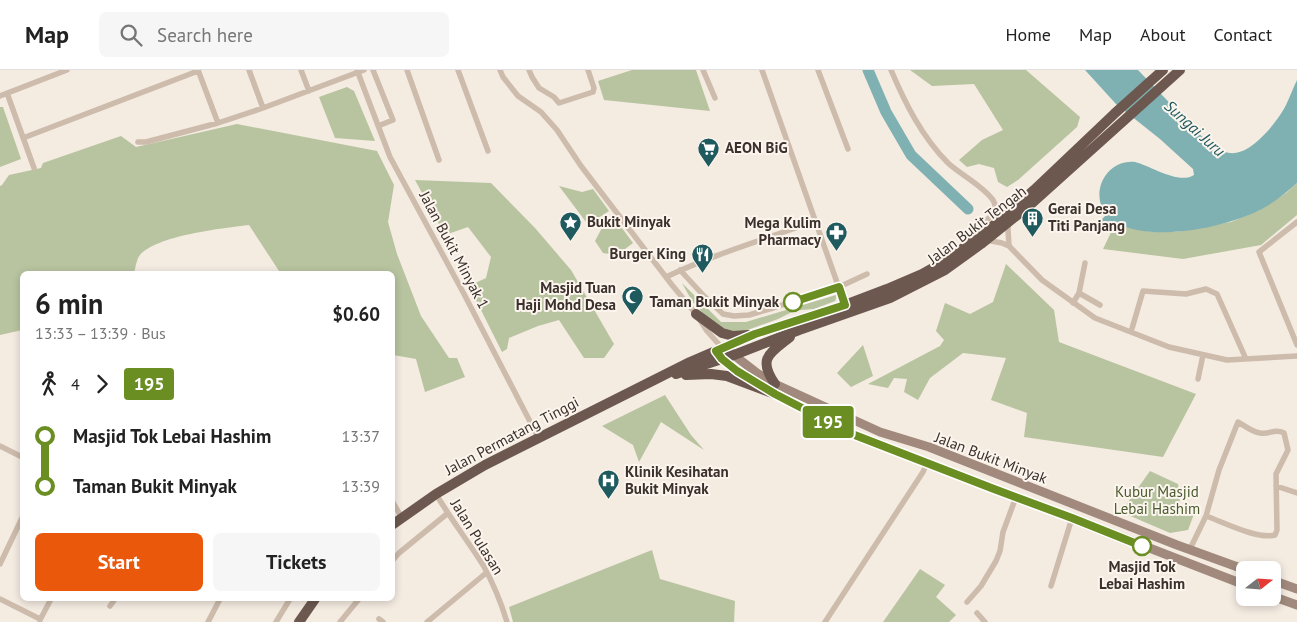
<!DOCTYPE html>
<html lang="en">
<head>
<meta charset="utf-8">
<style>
  body { margin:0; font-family:"PT Sans",sans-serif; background:#f6f6f6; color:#222; height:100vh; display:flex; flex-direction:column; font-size:19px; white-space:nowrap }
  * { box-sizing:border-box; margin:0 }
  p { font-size:16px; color:#767676 }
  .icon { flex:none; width:28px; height:28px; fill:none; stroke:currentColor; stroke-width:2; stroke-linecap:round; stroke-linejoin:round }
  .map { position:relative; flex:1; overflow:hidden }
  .drawer { position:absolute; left:20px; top:201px; width:375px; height:330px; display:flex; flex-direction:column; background:#fff; border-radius:8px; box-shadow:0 2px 8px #0003 }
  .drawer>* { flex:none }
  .badge { padding:0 10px; border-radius:4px; font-size:18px; line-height:32px }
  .needle { width:32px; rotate:73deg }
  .controls { position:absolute; left:1236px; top:491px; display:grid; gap:10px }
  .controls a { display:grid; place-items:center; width:45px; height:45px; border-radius:8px; background:#fff; box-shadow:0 2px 8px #0003; font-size:25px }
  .map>.badge { position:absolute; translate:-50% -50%; box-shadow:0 0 0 2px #fff }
  .legs { display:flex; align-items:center; gap:8px; height:55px; padding:0 15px; font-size:16px }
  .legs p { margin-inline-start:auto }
  .head { display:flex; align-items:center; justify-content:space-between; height:85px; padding:0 15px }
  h1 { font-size:28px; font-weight:800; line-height:38px }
  .primary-button { display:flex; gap:10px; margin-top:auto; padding:10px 15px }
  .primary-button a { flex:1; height:58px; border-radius:8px; background:#ea580c; color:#fff; font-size:20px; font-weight:800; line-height:58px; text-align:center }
  .primary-button a+a { background:#f6f6f6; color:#222 }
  ul { padding:0 15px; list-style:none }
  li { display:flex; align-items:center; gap:18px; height:50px; font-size:19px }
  li i { display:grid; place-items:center; width:8px; height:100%; margin:0 6px; background:currentColor }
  li i::after { content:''; width:12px; height:12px; margin:-6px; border:4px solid; border-radius:50%; background:#fff }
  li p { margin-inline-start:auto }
  li:first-child i { background:linear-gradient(#0000 50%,currentColor 0) }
  li:last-child i { background:linear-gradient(currentColor 50%,#0000 0) }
  header { display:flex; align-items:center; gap:30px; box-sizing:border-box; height:70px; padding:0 25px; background:#fff; border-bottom:1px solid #e0e0e0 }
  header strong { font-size:24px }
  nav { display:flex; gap:28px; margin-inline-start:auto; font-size:18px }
  .search { width:350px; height:45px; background:#f6f6f6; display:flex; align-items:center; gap:12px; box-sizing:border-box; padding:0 18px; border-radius:8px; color:#767676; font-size:19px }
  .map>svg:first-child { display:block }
  .green { fill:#b8c4a0 }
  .water { fill:#7fb0b2 }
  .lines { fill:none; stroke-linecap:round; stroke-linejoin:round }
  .river { stroke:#7fb0b2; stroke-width:11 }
  .minor { stroke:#cdbbac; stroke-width:5.5 }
  .secondary { stroke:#a18a7d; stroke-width:9 }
  .trunk { stroke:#6c584f; stroke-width:10 }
  .line-1-casing { stroke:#fff; stroke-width:11 }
  .line-1 { stroke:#6b8e23; stroke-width:8 }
  .stop-1-dot { fill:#fff; stroke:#6b8e23; stroke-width:2.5 }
  .labels { text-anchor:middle; stroke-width:4; stroke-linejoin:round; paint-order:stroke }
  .poi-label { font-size:15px; font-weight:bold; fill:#3b302b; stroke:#fbf5ee; text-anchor:start }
  .street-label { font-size:15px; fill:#3b302b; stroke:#fbf5ee }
  .stop-label { font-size:15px; font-weight:bold; fill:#3b302b; stroke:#fbf5ee; text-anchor:end }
  .park-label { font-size:15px; fill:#4a5a2e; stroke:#fbf5ee }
  .water-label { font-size:16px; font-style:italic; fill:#1f5a5e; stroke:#fbf5ee }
</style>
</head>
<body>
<header>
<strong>Map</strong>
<div class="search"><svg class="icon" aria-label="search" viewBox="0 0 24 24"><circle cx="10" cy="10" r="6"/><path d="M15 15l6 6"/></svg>Search here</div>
<nav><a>Home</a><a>Map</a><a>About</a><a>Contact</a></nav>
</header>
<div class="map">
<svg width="1297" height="552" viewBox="0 0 1297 552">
  <rect width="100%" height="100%" fill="#f4ebe1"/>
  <path class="green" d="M632,0H696L710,41L604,30L598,11Z
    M910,0H1026L1080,47L1077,57L1018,110L1007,117L998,112L994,98L979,94L967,97L959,90L982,70L1003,60L974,14L932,16Z
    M347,17L354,21L375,71L335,68L319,27Z
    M0,37H3L21,89L0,97Z
    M237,54L377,81L394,115L388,152L397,184L421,246L449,288H457L465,307L425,322L416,289L393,285L392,204H281L249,155C224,158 150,166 138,188C136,193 135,199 134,204H22V260L0,265V116L2,115L9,105L41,98L43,93L121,66L136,77Z
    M415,110L491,113L535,158L571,200L614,274L604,288H584L559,250L538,256L509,268L507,279L502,282L469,216L486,208L491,187L468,157L445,165Z
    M1297,113V145L1261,175L1183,189L1103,179L1116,152L1136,159L1151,162H1176L1231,152L1258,141L1286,123Z
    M559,116L582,122L593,119L609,141L592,152H586Z
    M616,150L633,173L617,185L603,183L595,171L604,154Z
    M1006,194L1054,240L1059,272L1196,324L1163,387L1024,367L1027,343L991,330L1006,288L963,283L930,308L918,330L904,322L907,309L894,308L888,318L868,314L940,276L944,270L936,261L945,233L970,244L993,232Z
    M682,213L721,252H746L836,225V228L835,231L814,239L801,240L790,243L778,249L742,262L727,263L709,250L692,231Z
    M863,275L873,306L851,317L837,303Z
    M665,325L691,365L704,380L661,352L639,392L633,375L602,356Z
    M1150,401L1178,414L1181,443L1194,444L1188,460L1170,463L1121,442Z
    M652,480L660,509L735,531L734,552H513L509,537Z
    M920,499L945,515L936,527L956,545L949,552H883Z"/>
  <path class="water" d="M1085,0H1138L1212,77C1220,80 1227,84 1235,83C1254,81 1278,51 1286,35C1290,27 1293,18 1297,10V113C1285,124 1271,135 1256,142C1221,158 1151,173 1115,152C1085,133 1102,89 1135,92C1151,96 1179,115 1194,105L1193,99L1160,69L1116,34Z"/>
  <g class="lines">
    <path class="river" d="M868,0L886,42L911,85L968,139
      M1106,153L1111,148L1125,142"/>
    <path class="minor" d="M198,0L218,53
      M249,0L263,38
      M301,0L309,21
      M357,0L390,87L464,224L538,367
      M373,0L393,50L378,56
      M407,0L439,90
      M458,0L488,81
      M500,0L503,7L518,26L541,42L557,60L581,96L672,215L696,244L707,261L723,279
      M529,0L532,7L539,18L554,27L559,33L593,22L594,18L588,0
      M703,0L715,28
      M762,0L845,235
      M818,0L848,79
      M891,0C905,33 922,67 948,93C961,105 982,115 993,130C996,135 996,140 993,145L968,164L969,169L972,172
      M7,23L34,98
      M0,26L67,0
      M23,68L198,1
      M138,72H146L218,53L263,38L364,0
      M1008,152V160L1009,176
      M1297,152L1259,182L1297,275
      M986,170L1002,173L1009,176L1042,210L1095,248L1169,277L1227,290L1297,286
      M680,200L704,226L723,244L734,246L749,245L773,238L839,217L867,204
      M666,207C714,184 766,169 815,151
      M1079,223L1100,235
      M1073,233L1079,223L1085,193
      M1131,262L1143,221L1186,224L1206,219L1217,224L1246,289
      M1198,309L1203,285
      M0,376L22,387
      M1276,416L1297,423
      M436,424C450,448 468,471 483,495C493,513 501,532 507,552
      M392,431L402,448
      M1190,479L1206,446L1219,400L1238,352C1245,356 1252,362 1260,363C1270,365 1274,358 1284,363L1288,380L1276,404L1277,460L1275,465C1258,470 1223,452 1206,446
      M392,491L399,483L448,443
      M0,494L22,448
      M1051,516L1072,448
      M0,529L40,549
      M967,532L981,516L996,491L1000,481L1003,462L1016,427
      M110,536L115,529
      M977,543L985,552
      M379,549L383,552
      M40,550L51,529
      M208,552L220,529
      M276,552L290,529
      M340,552L359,529
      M427,552L486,503
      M825,552L923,402L927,393"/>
    <path class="secondary" d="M730,282L757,303L775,314L880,362L929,377L1177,475L1246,500
      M719,284L722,289L737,301L775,324L852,364L994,419L1072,448L1245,515
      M1272,510L1297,519
      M1272,526L1297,535"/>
    <path class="trunk" d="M696,244L722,263L733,266L748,265
      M676,304L734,285L799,260L890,228L945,200L981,174L1031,134L1180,0
      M686,305L711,304L727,306L775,324
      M775,314C757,288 770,283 790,267
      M392,455L436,424L485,395L690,292L755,264L845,235L887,219L922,204L938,195L954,185L1002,149L1034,120L1114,44L1163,0
      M299,552L315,529"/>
  </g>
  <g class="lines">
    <defs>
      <path id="line-1" d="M793,232L839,217L845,235L755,264L716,281L722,289L737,301L775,324L852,364L994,419L1072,448L1142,476"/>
    </defs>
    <use href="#line-1" class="line-1-casing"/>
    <use href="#line-1" class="line-1"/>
  </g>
  <defs>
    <symbol id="supermarket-pin" viewBox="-11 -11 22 30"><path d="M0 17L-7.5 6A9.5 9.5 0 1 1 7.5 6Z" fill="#1f5a5e" stroke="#fbf5ee"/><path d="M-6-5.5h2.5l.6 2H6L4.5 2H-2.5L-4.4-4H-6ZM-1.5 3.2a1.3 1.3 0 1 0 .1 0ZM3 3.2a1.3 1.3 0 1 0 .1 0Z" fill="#fff"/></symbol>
    <symbol id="building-pin" viewBox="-11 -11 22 30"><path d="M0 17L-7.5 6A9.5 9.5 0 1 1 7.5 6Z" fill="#1f5a5e" stroke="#fbf5ee"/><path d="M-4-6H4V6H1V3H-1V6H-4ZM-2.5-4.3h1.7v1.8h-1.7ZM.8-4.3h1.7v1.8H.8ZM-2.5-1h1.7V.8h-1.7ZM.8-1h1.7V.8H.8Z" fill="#fff"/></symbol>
    <symbol id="sight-pin" viewBox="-11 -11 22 30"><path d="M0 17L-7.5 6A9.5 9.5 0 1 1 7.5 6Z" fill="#1f5a5e" stroke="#fbf5ee"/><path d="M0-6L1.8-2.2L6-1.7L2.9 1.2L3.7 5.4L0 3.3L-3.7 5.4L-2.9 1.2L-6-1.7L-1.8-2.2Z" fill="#fff"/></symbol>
    <symbol id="pharmacy-pin" viewBox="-11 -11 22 30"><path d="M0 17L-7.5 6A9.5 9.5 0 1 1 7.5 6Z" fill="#1f5a5e" stroke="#fbf5ee"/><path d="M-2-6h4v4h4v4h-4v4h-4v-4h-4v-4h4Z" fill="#fff"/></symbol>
    <symbol id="restaurant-pin" viewBox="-11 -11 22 30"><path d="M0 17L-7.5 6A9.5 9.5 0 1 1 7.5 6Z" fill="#1f5a5e" stroke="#fbf5ee"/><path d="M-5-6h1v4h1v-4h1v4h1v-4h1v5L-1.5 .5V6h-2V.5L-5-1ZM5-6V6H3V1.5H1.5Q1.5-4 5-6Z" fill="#fff"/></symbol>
    <symbol id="mosque-pin" viewBox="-11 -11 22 30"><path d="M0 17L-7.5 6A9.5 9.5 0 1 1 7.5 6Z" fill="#1f5a5e" stroke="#fbf5ee"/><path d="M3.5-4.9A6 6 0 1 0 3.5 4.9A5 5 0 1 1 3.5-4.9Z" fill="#fff"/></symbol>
    <symbol id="hospital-pin" viewBox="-11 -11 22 30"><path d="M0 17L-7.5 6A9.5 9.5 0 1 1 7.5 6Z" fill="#1f5a5e" stroke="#fbf5ee"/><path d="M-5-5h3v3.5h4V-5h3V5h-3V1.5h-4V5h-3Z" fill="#fff"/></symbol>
  </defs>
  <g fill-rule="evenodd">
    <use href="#supermarket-pin" x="696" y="66" width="25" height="34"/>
    <use href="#building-pin" x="1020" y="136" width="25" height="34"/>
    <use href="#sight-pin" x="558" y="140" width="25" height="34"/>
    <use href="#pharmacy-pin" x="824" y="150" width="25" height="34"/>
    <use href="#restaurant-pin" x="690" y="172" width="25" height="34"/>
    <use href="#mosque-pin" x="620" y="214" width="25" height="34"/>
    <use href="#hospital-pin" x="596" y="398" width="25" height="34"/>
  </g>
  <g class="stop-1-dot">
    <circle cx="793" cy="232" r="9"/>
    <circle cx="1142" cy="476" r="9"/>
  </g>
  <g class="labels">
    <g class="poi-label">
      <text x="725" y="83">AEON BiG</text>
      <text x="1048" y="144">Gerai Desa<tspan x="1048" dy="17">Titi Panjang</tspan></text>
      <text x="587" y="157">Bukit Minyak</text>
      <text x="821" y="158" text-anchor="end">Mega Kulim<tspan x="821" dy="17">Pharmacy</tspan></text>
      <text x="686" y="189" text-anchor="end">Burger King</text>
      <text x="616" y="223" text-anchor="end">Masjid Tuan<tspan x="616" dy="17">Haji Mohd Desa</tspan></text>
      <text x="625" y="407">Klinik Kesihatan<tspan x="625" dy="17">Bukit Minyak</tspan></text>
    </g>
    <g class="street-label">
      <text transform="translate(977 155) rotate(-37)" y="5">Jalan Bukit Tengah</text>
      <text transform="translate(454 180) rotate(62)" y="5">Jalan Bukit Minyak 1</text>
      <text transform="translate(512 366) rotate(-28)" y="5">Jalan Permatang Tinggi</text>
      <text transform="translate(991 388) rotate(21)" y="5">Jalan Bukit Minyak</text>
      <text transform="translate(477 467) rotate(58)" y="5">Jalan Pulasan</text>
    </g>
    <g class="stop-label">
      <text x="779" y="237">Taman Bukit Minyak</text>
      <text x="1142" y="502" text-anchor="middle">Masjid Tok<tspan x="1142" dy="17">Lebai Hashim</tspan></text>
    </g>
    <g class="park-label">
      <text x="1157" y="427">Kubur Masjid<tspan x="1157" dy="17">Lebai Hashim</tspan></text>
    </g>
    <g class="water-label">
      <text transform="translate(1195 58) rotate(42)" y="6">Sungai Juru</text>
    </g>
  </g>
</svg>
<div class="controls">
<a><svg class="needle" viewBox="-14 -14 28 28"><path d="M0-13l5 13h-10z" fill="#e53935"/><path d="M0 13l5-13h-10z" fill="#767676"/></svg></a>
</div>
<b class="badge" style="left:828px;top:352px;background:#6b8e23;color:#fff">195</b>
<section class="drawer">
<div class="head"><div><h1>6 min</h1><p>13:33 – 13:39 · Bus</p></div><b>$0.60</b></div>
<div class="legs"><svg class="icon" aria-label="walk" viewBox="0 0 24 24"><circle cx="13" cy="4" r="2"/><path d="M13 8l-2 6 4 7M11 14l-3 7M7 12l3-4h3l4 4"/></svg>4<svg class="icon" aria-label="forward" viewBox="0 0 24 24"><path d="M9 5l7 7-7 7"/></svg><b class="badge" style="background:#6b8e23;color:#fff">195</b></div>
<ul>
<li><i style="color:#6b8e23"></i><b>Masjid Tok Lebai Hashim</b><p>13:37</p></li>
<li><i style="color:#6b8e23"></i><b>Taman Bukit Minyak</b><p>13:39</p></li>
</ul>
<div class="primary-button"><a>Start</a><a>Tickets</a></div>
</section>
</div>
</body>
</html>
